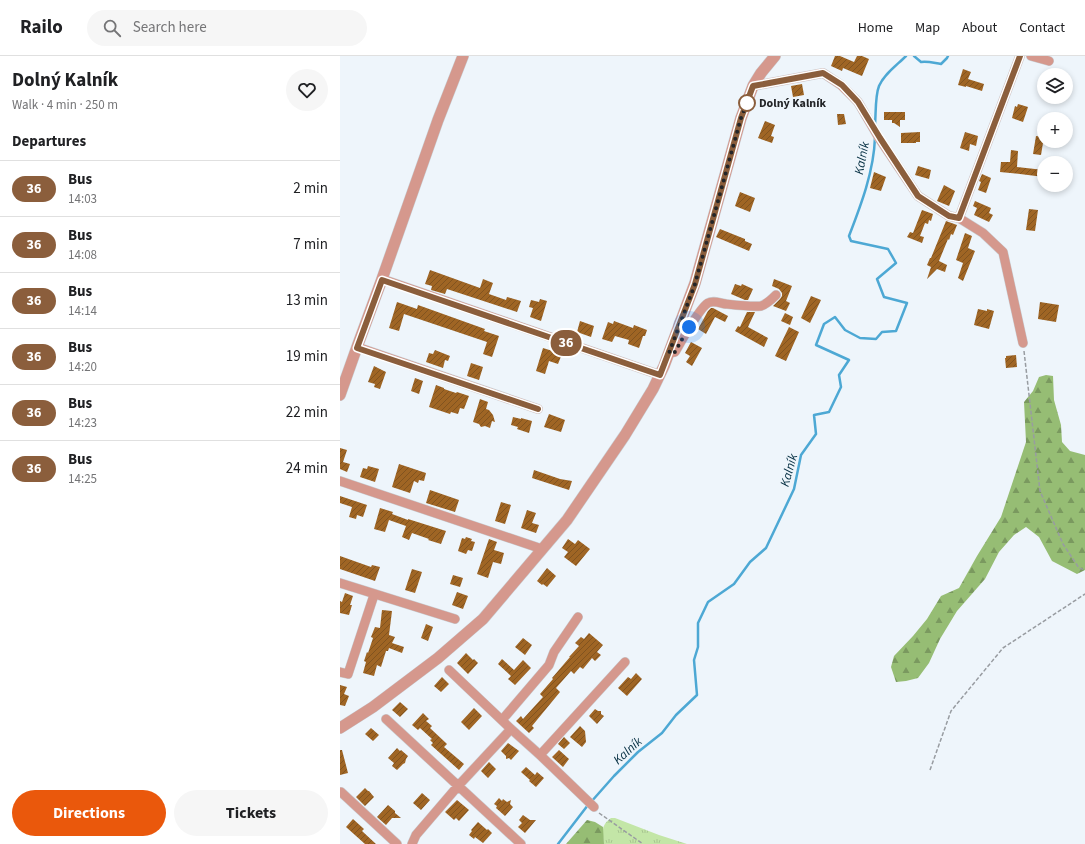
<!DOCTYPE html>
<html lang="en">
<head>
<meta charset="utf-8">
<style>
  body { margin:0; font-family:"Source Sans 3",sans-serif; background:#f6f6f6; color:#202124; height:100vh; display:flex; flex-direction:column; font-size:15px; white-space:nowrap }
  * { box-sizing:border-box; margin:0 }
  p { font-size:13px; color:#757577 }
  .icon { flex:none; width:22px; height:22px; fill:none; stroke:currentColor; stroke-width:2; stroke-linecap:round; stroke-linejoin:round }
  .map { position:relative; flex:1; overflow:hidden }
  .drawer { display:flex; flex-direction:column; background:#fff; width:340px }
  .drawer>* { flex:none }
  .badge { padding:0 8px; border-radius:13px; font-size:14px; line-height:26px }
  .fabs { position:absolute; left:697px; top:12px; display:grid; gap:8px }
  .fabs a { display:grid; place-items:center; width:36px; height:36px; border-radius:50%; background:#fff; box-shadow:0 2px 6px #0003; font-size:20px }
  .you { position:absolute; width:20px; height:20px; margin:-10px; border:3px solid #fff; border-radius:50%; background:#1a73e8; box-shadow:0 0 0 6px #1a73e833 }
  .map>.badge { position:absolute; translate:-50% -50%; box-shadow:0 0 0 2px #fff }
  h2 { padding:0 12px; font-size:15px; line-height:36px }
  .round { display:grid; place-items:center; flex:none; width:42px; height:42px; border-radius:21px; background:#f6f6f6 }
  .headline { display:flex; align-items:center; justify-content:space-between; height:68px; padding:0 12px }
  h1 { font-size:19px; font-weight:700; line-height:30px }
  .cta { display:flex; gap:8px; margin-top:auto; padding:8px 12px }
  .cta a { flex:1; height:46px; border-radius:24px; background:#ea580c; color:#fff; font-size:16px; font-weight:700; line-height:46px; text-align:center }
  .cta a+a { background:#f6f6f6; color:#202124 }
  ul { padding:0; list-style:none }
  li { display:flex; align-items:center; gap:12px; height:56px; padding:0 12px; border-top:1px solid #e0e0e0 }
  li div { flex:1 }
  li b { display:block; font-size:15px }
  li em { font-style:normal }
  li .badge { min-width:44px; font-weight:700; text-align:center }
  header { display:flex; align-items:center; gap:24px; box-sizing:border-box; height:56px; padding:0 20px; background:#fff; border-bottom:1px solid #e0e0e0 }
  header strong { font-size:19px }
  nav { display:flex; gap:22px; margin-inline-start:auto; font-size:14px }
  .search { width:280px; height:36px; background:#f6f6f6; display:flex; align-items:center; gap:10px; box-sizing:border-box; padding:0 14px; border-radius:22px; color:#757577; font-size:15px }
  main { display:flex; flex:1; min-height:0 }
  .map>svg:first-child { display:block }
  .grass { fill:url(#grass-tufts) }
  .forest { fill:url(#forest-firs) }
  .lines { fill:none; stroke-linecap:round; stroke-linejoin:round }
  .stream { stroke:#4da8d4; stroke-width:2.5 }
  .building { fill:url(#building-hatch) }
  .minor-casing { stroke:#c9d0d5; stroke-width:10 }
  .tertiary-casing { stroke:#c9d0d5; stroke-width:12 }
  .path { stroke:#989ca1; stroke-width:1.5; stroke-dasharray:4 2; stroke-linecap:butt }
  .minor { stroke:#d5988d; stroke-width:9 }
  .tertiary { stroke:#d5988d; stroke-width:11 }
  .line-casing { stroke:#fff; stroke-width:9 }
  .line { stroke:#8b5e3c; stroke-width:6 }
  .walk { stroke:#232528; stroke-width:4; stroke-dasharray:0 7.2 }
  .stop-dot { fill:#fff; stroke:#8b5e3c; stroke-width:2 }
  .labels { text-anchor:middle; stroke-width:3.5; stroke-linejoin:round; paint-order:stroke }
  .stop-label { font-size:12px; font-weight:bold; fill:#232528; stroke:#eef5fb; text-anchor:start }
  .water-label { font-size:13px; font-style:italic; fill:#042e41; stroke:#eef5fb }
</style>
</head>
<body>
<header>
<strong>Railo</strong>
<div class="search"><svg class="icon" aria-label="search" viewBox="0 0 24 24"><circle cx="10" cy="10" r="6"/><path d="M15 15l6 6"/></svg>Search here</div>
<nav><a>Home</a><a>Map</a><a>About</a><a>Contact</a></nav>
</header>
<main>
<section class="drawer">
<div class="headline"><div><h1>Dolný Kalník</h1><p>Walk · 4 min · 250 m</p></div><a class="round"><svg class="icon" aria-label="heart" viewBox="0 0 24 24"><path d="M12 20l-8-8c-3-5 5-10 8-4 3-6 11-1 8 4z"/></svg></a></div>
<h2>Departures</h2>
<ul>
<li><span class="badge" style="background:#8b5e3c;color:#fff">36</span><div><b>Bus</b><p>14:03</p></div><em>2 min</em></li>
<li><span class="badge" style="background:#8b5e3c;color:#fff">36</span><div><b>Bus</b><p>14:08</p></div><em>7 min</em></li>
<li><span class="badge" style="background:#8b5e3c;color:#fff">36</span><div><b>Bus</b><p>14:14</p></div><em>13 min</em></li>
<li><span class="badge" style="background:#8b5e3c;color:#fff">36</span><div><b>Bus</b><p>14:20</p></div><em>19 min</em></li>
<li><span class="badge" style="background:#8b5e3c;color:#fff">36</span><div><b>Bus</b><p>14:23</p></div><em>22 min</em></li>
<li><span class="badge" style="background:#8b5e3c;color:#fff">36</span><div><b>Bus</b><p>14:25</p></div><em>24 min</em></li>
</ul>
<div class="cta"><a>Directions</a><a>Tickets</a></div>
</section>
<div class="map">
<svg width="745" height="788" viewBox="0 0 745 788">
  <defs>
    <pattern id="grass-tufts" width="24" height="20" patternUnits="userSpaceOnUse"><rect width="24" height="20" fill="#c3e6a7"/><path d="M3 7l-1-3M5 7V3M7 7l1-3M15 17l-1-3M17 17v-4M19 17l1-3" fill="none" stroke="#a7c590"/></pattern>
    <pattern id="forest-firs" width="22" height="20" patternUnits="userSpaceOnUse"><rect width="22" height="20" fill="#96bd74"/><path d="M5 1l3.5 6h-7zM16 11l3.5 6h-7z" fill="#7a995f"/></pattern>
    <pattern id="building-hatch" width="6" height="6" patternUnits="userSpaceOnUse"><rect width="6" height="6" fill="#9f6524"/><path d="M-1 1l2-2M0 6l6-6M5 7l2-2" fill="none" stroke="#81531f"/></pattern>
  </defs>
  <rect width="100%" height="100%" fill="#eef5fb"/>
  <path class="grass" d="M271,762H275L319,779L347,788H264C263,776 260,770 271,762Z"/>
  <path class="forest" d="M706,319L713,320L714,344L721,369L722,386L730,395L745,399V514L737,518L712,505L699,481L686,471L674,479L659,496L645,523L617,555L600,583L589,607L578,622L566,625L556,626L551,611L554,600L573,580L587,563L601,540L619,532L637,500L661,461L686,386L684,346L693,335L699,321Z
    M247,764L255,766L263,771L264,788H226Z"/>
  <g class="lines">
    <path class="stream" d="M574,0L581,6C588,5 594,7 601,8L607,2L608,0
      M535,68C536,58 535,40 539,30C544,18 557,9 566,0
      M251,746L274,720L298,696L322,677L336,659L357,639L354,604L358,591V567L368,546L394,528L410,506L426,492L454,433L461,399L476,378L474,359L489,356L501,331L499,319L509,304L476,289L484,268L495,261L505,274L520,282L536,283L542,276L556,275L567,247L544,241L537,223L556,207L548,193L511,185L509,180C521,149 534,115 535,81
      M218,788L248,749"/>
  </g>
  <path class="building" d="M495,0H500L514,6L517,0H522L529,3L522,20L503,12L502,15L491,10Z
    M623,13L631,16L628,23L644,28L642,35L626,30V31L618,29Z
    M462,28L464,39L453,41L451,30Z
    M678,48L688,51L683,66L672,62L675,50L677,51Z
    M544,56H565V64H560V71L554,67H552V64H544Z
    M497,58H504L506,68L498,69Z
    M425,65L435,69L431,80L434,81L432,87L418,82Z
    M580,76V86H576V87H561V77Z
    M625,76L638,80L636,90L630,88L629,95L620,92Z
    M696,80L704,81L701,99L693,98Z
    M671,94L678,95L677,111L704,114V121L680,118L660,116L661,106H670Z
    M578,110L591,114L589,123L575,119Z
    M534,116L546,121L541,135L530,132Z
    M642,118L651,122L646,137L638,134L641,126L639,125Z
    M604,129L615,135L609,150L597,145Z
    M400,136L415,142L410,156L395,150Z
    M635,145L651,152L649,157L653,159L649,166L634,159L637,152L633,150Z
    M689,153L698,154L695,175L686,174Z
    M582,154L593,158L591,165L589,164L588,168L585,167L580,180L584,181L582,187L567,181L570,176L573,177Z
    M606,165L617,169L613,179L611,178L609,184L608,183L599,205L607,209L605,216L597,213L587,223L591,211L587,209L590,202H591Z
    M380,173L405,183V185L412,188L409,195L376,181Z
    M625,177L632,180L628,192L635,195L623,225L618,222L623,207L616,204Z
    M90,214L140,232L143,223L153,227L149,238L166,244L167,241L181,245L177,256L107,233L105,238L91,234L92,230L85,228Z
    M434,223L452,230L446,245L450,247L446,255L433,250L440,243L442,240V237L439,233L432,230Z
    M395,228L401,230L402,228L413,233L408,244H405L391,238Z
    M471,240L481,244L470,267L461,262Z
    M200,243L207,245L201,265L190,261L193,252L189,251L191,244L199,246Z
    M57,246L77,253L78,249L145,273L144,275L159,280L152,301L143,298L147,286L64,258L59,275L49,272Z
    M700,246L719,249L716,266L698,263Z
    M371,252H373L388,260L385,266L375,261L366,278L358,273L368,255Z
    M638,253L647,255V253L654,255L649,273L634,269Z
    M407,256H415L408,271L428,282L424,291L395,275L398,270L400,271Z
    M445,257L453,261L450,269L441,265Z
    M240,265L254,270L251,281L237,276Z
    M274,265L293,272L294,269L307,274L305,280H303L299,292L288,288L289,284L275,280L272,286L262,283L268,266L273,268Z
    M449,271L459,276L446,305L435,300Z
    M351,286L362,292L352,310L346,306L350,300L345,297Z
    M203,292L222,298L218,308L209,305L205,318L196,315Z
    M95,294L110,300L108,305L105,304L103,312L86,306L89,297L93,298Z
    M676,299L677,311L666,312L665,302H666V300Z
    M131,307L143,311L139,324L127,320Z
    M34,310L46,316L40,333L34,331L35,328L28,326Z
    M75,322L83,325L79,338L71,335Z
    M96,329L104,332V333L116,337L117,336L129,340L124,353L120,352L118,358L111,356L110,358L89,351Z
    M140,343L148,346L146,353L149,354L153,359L155,366L152,365L150,372L145,370L141,371L139,368L133,366Z
    M209,358L225,364L221,376L204,371Z
    M173,361L181,363V362L192,365L189,377L177,373L178,371L171,369Z
    M0,392L7,394L3,406L10,408L7,416L0,413Z
    M59,408L86,417L84,425L79,424L78,427L74,425L70,437L52,431Z
    M28,410L39,413L35,426L20,421L23,412L27,413Z
    M194,414L220,423L232,425L229,434L192,422Z
    M90,434L119,444L115,456L86,447Z
    M0,440L27,449L23,461L17,459L16,463L9,461L12,451L0,447Z
    M161,446L171,449L165,468L155,465Z
    M40,452L53,456L52,458L68,464V463L106,475L101,488L88,484L89,483L72,477L69,484L62,481L66,470L49,464L45,476L34,473Z
    M187,454L196,457L192,467L199,469L196,477L181,472Z
    M126,481L132,483L131,485L135,486L132,495L128,494L126,498L118,495L122,482L125,483Z
    M149,483L157,486L154,494L164,497L161,508L153,506L148,522L137,518Z
    M228,483L235,488L238,484L250,493L236,510L224,501L228,496L222,492Z
    M0,500L31,511L32,509L40,511L35,525L0,513Z
    M207,512L216,520L207,531L203,528L202,529L197,525Z
    M72,513L82,516L75,537L65,534Z
    M113,519L123,522L120,531L110,528Z
    M117,536L128,540L123,553L112,549Z
    M5,537L13,540L10,549H12L9,559L0,557V545L2,546Z
    M42,554L52,555L49,579L55,581L52,587L64,591L62,597L49,592L48,595H46L41,611L37,609L34,620L23,617L26,606L24,605L27,596L28,597L33,582L31,581L35,571L40,572Z
    M86,568L93,571L88,585L81,582Z
    M249,577L263,589L257,596L261,599L255,605L252,602L243,613L240,611L234,618L231,615L216,632L220,636L192,670L194,672L189,677L176,665L181,660L183,663L203,641L200,638L213,623L212,622L230,601H229L239,590L235,587L241,581L244,583Z
    M183,582L192,589L185,599L175,591Z
    M126,597L133,604L134,603L138,607L128,618L117,607Z
    M162,603L174,614L183,604L191,612L175,629L168,623L171,620L158,608Z
    M296,617L302,623L287,640L278,632L288,621L291,623Z
    M102,621L109,628L101,636L94,630Z
    M0,629L7,631L4,638L9,640L5,650L0,649Z
    M60,646L68,653L60,661L52,654Z
    M134,652L142,660L129,674L121,666Z
    M255,653L258,655H261V658L264,660L257,668L249,660Z
    M83,657L89,663L86,665L92,670L90,672L107,688L104,691L124,708L119,714L91,689L93,687L90,684L92,683L80,672L78,674L72,669Z
    M240,670L245,675L246,686L242,691L230,681Z
    M31,672L39,679L33,685L25,678Z
    M224,681L230,687L224,693L218,688Z
    M168,687L179,695L171,704L169,702L166,703V700L161,695Z
    M57,692L60,695L61,694L68,700L66,703L65,707L63,708L57,714L52,710L54,707L48,702Z
    M0,694H2L8,717L0,719Z
    M219,694L229,703L223,711L212,701Z
    M149,706L156,713L148,722L141,715Z
    M186,711L195,719L197,716L204,722L196,731L189,725L190,724L181,716Z
    M25,732L28,735H29L34,741L25,750L16,741Z
    M82,737L90,744L81,754L73,747Z
    M159,742L162,745L163,743L167,746L171,744L170,748L173,751L165,760L156,752L157,750L154,748Z
    M117,744L129,754L119,765L116,762L114,764L105,756Z
    M48,749L55,755V757L61,762H52L46,769L37,761Z
    M183,759L190,764H196L185,777L178,771L182,767L179,764Z
    M13,763L24,773L22,775L36,788H25L6,771Z
    M138,766L147,774L148,773L152,777L143,787L135,781L134,783L129,779L132,775L131,774Z"/>
  <g class="lines">
    <defs>
      <path id="minor" d="M691,0L709,5
        M413,30L483,17L501,29L518,46L539,82L578,140L609,160L619,162L643,177L663,196L683,287
        M619,162L680,0
        M42,223L320,319
        M17,291L198,353
        M329,297L335,296C341,286 359,252 368,247C373,244 380,247 386,248C395,249 412,251 421,250C427,248 432,243 436,239
        M0,425L202,493
        M0,527L115,563
        M0,616L8,618L34,539
        M46,663L181,788
        M162,664L209,609L214,596L238,561
        M171,673L200,699L254,751
        M200,699L285,606
        M1,736L57,788
        M72,788L76,779L118,730L171,673L109,614"/>
      <path id="tertiary" d="M0,339L17,291L42,223L98,64L123,0
        M0,672L33,651L98,602L143,563L227,464L285,379L313,333L324,310L355,227L401,62L413,30L421,17L435,0"/>
    </defs>
    <use href="#minor" class="minor-casing"/>
    <use href="#tertiary" class="tertiary-casing"/>
    <path class="path" d="M684,295L700,435L723,488L739,512L745,514
      M590,714L611,655L663,592L745,538
      M259,757L303,788"/>
    <use href="#minor" class="minor"/>
    <use href="#tertiary" class="tertiary"/>
  </g>
  <g class="lines">
    <defs>
      <path id="line" d="M198,353L17,292L42,224L320,319L355,228L401,62L413,30L483,17L502,29L518,46L540,82L578,140L609,160L619,162L680,0"/>
    </defs>
    <use href="#line" class="line-casing"/>
    <use href="#line" class="line"/>
    <path class="walk" d="M349,271L335,296L329,297L355,228L401,62L407,47"/>
  </g>
  <circle class="stop-dot" cx="407" cy="47" r="8"/>
  <g class="labels">
    <g class="stop-label">
      <text x="419" y="51">Dolný Kalník</text>
    </g>
    <g class="water-label">
      <text transform="translate(521 102) rotate(-79)" y="5">Kalník</text>
      <text transform="translate(448 414) rotate(-74)" y="5">Kalník</text>
      <text transform="translate(287 694) rotate(-42)" y="5">Kalník</text>
    </g>
  </g>
</svg>
<div class="fabs">
<a><svg class="icon" aria-label="layers" viewBox="0 0 24 24"><path d="M12 4l9 5-9 5-9-5zM3 14l9 5 9-5"/></svg></a>
<a>+</a>
<a>−</a>
</div>
<div class="you" style="left:349px;top:271px"></div>
<b class="badge" style="left:226px;top:287px;background:#8b5e3c;color:#fff">36</b>
</div>
</main>
</body>
</html>
